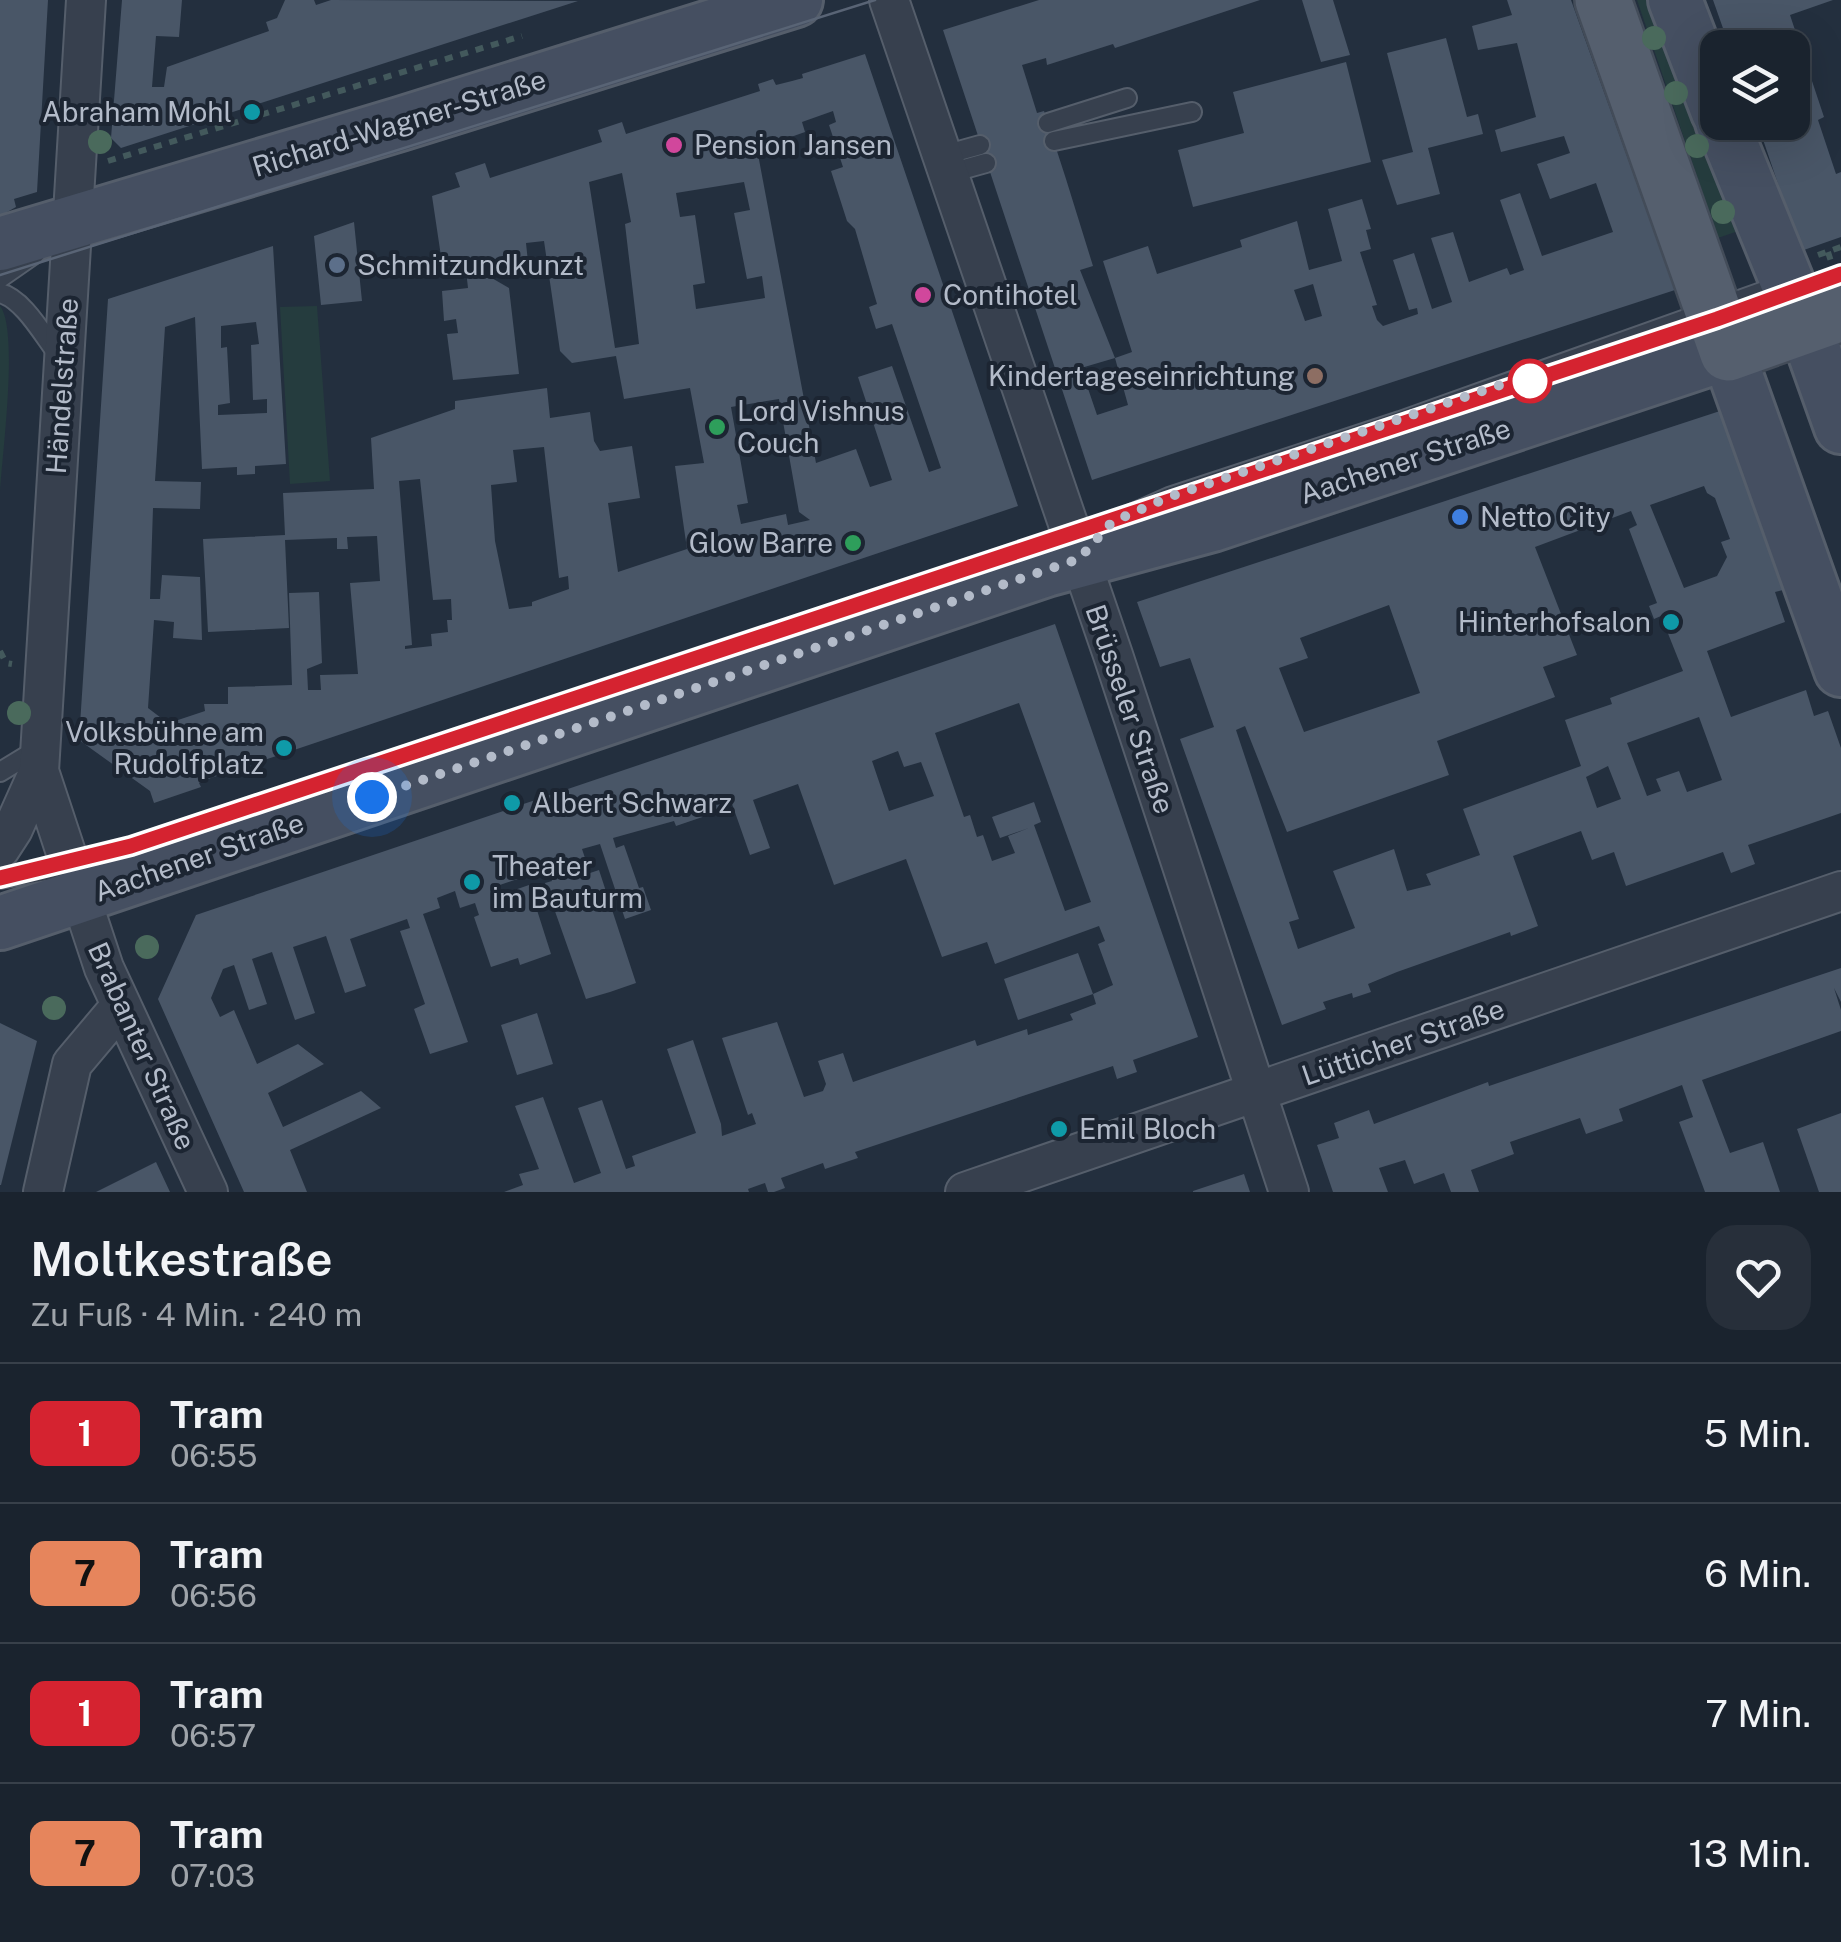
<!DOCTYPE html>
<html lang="de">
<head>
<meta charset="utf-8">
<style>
  body { margin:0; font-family:"Public Sans",sans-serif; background:#272f3a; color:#f1f3f6; height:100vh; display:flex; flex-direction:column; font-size:38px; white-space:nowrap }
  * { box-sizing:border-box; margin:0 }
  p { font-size:32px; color:#9fa4aa }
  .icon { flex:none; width:55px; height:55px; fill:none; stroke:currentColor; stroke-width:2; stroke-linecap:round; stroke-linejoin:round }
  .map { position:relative; height:1192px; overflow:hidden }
  .side { display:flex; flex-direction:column; background:#1a232e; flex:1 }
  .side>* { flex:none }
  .badge { padding:0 20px; border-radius:15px; font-size:35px; line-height:65px }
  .controls { position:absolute; left:1700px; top:30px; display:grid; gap:20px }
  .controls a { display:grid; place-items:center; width:110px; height:110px; border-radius:20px; background:#1a232e; box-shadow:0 10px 40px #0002,0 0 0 2px #38404a; font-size:50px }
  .you { position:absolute; width:50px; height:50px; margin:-25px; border:8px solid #fff; border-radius:50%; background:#1a73e8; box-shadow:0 0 0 15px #1a73e833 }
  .map>.badge { position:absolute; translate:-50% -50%; box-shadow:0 0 0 5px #fff }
  .round { display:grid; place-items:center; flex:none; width:105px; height:105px; border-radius:30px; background:#272f3a }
  .head { display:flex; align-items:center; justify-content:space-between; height:170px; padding:0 30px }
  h1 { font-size:48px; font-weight:600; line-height:75px }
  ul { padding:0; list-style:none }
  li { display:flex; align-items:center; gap:30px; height:140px; padding:0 30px; border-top:2px solid #38404a }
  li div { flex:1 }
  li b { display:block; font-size:38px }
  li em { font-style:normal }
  li .badge { min-width:110px; font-weight:700; text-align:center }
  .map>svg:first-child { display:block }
  .green { fill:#253c3e }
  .building { fill:#495667; fill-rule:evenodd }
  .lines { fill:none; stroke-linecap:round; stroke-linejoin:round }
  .lane-casing { stroke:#555e6b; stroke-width:22 }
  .street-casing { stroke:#555e6b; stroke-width:42 }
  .secondary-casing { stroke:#555e6b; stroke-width:58 }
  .primary-casing { stroke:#434c59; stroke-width:60 }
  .path { stroke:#43595c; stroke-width:6; stroke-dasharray:8 8; stroke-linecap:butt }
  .lane { stroke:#37404e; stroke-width:18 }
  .street { stroke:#37404e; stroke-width:38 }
  .secondary { stroke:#454f61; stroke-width:52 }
  .primary { stroke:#555f6e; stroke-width:55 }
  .tram { stroke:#596475; stroke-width:2.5 }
  .tree { fill:#4a6a5c }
  .line-casing { stroke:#fff; stroke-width:22 }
  .line { stroke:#d52330; stroke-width:15 }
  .walk { stroke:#b3bbc9; stroke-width:10; stroke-dasharray:0 18 }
  .culture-dot { fill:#0f9aa8; stroke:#1c2532; stroke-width:4 }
  .hotel-dot { fill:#d1479c; stroke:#1c2532; stroke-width:4 }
  .service-dot { fill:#5c6f8a; stroke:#1c2532; stroke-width:4 }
  .education-dot { fill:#8d6e63; stroke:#1c2532; stroke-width:4 }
  .stop-dot { fill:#fff; stroke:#d52330; stroke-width:5 }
  .leisure-dot { fill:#2e9e5b; stroke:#1c2532; stroke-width:4 }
  .shop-dot { fill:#3f7fe0; stroke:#1c2532; stroke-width:4 }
  .labels { text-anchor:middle; stroke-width:8; stroke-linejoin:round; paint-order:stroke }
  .poi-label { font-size:28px; fill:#b3bbc9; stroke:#1c2532; text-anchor:start }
  .street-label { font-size:28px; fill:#b3bbc9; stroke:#1c2532 }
</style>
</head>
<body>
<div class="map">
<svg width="1841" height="1192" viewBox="0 0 1841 1192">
  <rect width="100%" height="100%" fill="#232f3e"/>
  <path class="green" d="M1637,0H1648L1675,74L1744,229L1718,238Z
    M0,306C19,330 2,455 0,492Z
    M317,306L330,481L290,484L280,307Z"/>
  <path class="building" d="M0,0H48L37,192L14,199L16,207L0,216Z
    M122,0H182L179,37L156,36L152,87H164L167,67L269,31L266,22L277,18L285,0H314L316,5L331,0L578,1L121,148L111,138Z
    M1039,0H1260L1115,48L1113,44L1047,65L1046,58L1022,65L1037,113L1044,111L1066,179L1093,266L1080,270L1115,358L1132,352L1103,261L1148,246L1157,274L1242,247L1240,240L1297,221L1309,270L1342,261L1328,209L1362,199L1371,229L1366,230L1371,249L1360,252L1377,305L1372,306L1377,320L1383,326L1418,314L1417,308L1409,310L1393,260L1414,253L1432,309L1452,302L1431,238L1453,232L1469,282L1507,268L1510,275L1524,270L1500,200L1520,193L1542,256L1613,232L1596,183L1550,199L1537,164L1570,153L1564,136L1501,152L1495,130L1536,117L1517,43L1478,50L1472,26L1512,15L1507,0H1571L1675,290L1092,480L943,30ZM1313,284L1322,316L1305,321L1294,290ZM1115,358L1128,405L1097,415L1081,368Z
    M1302,0H1333L1350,55L1321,62Z
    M1713,0H1833L1790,15L1824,117L1818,120L1836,174L1841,172V237L1801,251L1757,122H1792V48H1730Z
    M1446,38L1467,117L1478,114L1483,134L1428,148L1440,194L1397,205L1382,160L1413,152L1387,53Z
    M865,54L1018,506L208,779L199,783L201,787L154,803L150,791L79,740L108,299L273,246L286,464L255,466V474L237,475V467L202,469L195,317L165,327L155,481L201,482L200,509L153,508L150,599H160L162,575L200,577L202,640L173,638L174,622L154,620L148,708L173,727L177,726L175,721L205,711L204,704H228V687L292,685L289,593L319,592L322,663L307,669L308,690H321L320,675L358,674L350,583L380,581L377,536L347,537L348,549H337V538L285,540L289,628L208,632L203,539L285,535L283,493L374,489L371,438L455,409V401L547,388L550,418L590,412L594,441L600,451L632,446L640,498L608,503L618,572L687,549L675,466L704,463L690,388L624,399L616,356L572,363L560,351L544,241L526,243L528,262L498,266L490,277L509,288L519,374L453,380L447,334L458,333L456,319L444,321L442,291L468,288L465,262L442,263L432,196L460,187L455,173L485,163L490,178L602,142L598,130L622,122L626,134L760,91L758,84L773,79L776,85L792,81L803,78L802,74ZM833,111L836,122L829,125L843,167L831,171L847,221L855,229L877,304L869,307L876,329L892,324L941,468L929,472L892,366L858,377L892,480L870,487L856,449L816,463L757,149L805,132L802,122ZM622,173L631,222L625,224L639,344L615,348L589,182ZM744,182L750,210L734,213L747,279L762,276L765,298L696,309L693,285L705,283L695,215L680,217L676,193ZM256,322L259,344L251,345L253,400L267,399V413L218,415V405L230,403L227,347L221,348V326ZM779,399L799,512L810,520L788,525L786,514L741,524L737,505L748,503L731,407ZM544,447L559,578L568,576L569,589L532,602V606L509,609L495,541L491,485L517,482L513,450ZM420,479L433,600L451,599L452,620H447L448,632L431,634L432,646L405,649V646L412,645L399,481Z
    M1346,62L1371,162L1193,207L1178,150L1244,133L1233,92Z
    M354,222L362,301L321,305L314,236Z
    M1720,411L1783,590L1775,592L1785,622L1707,651L1731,717L1806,690L1814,716L1828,711L1841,748V813L1748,845L1755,864L1731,873L1723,852L1626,886L1614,852L1592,860L1581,831L1513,856L1538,926L1511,936L1510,932L1397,972L1368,984L1371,992L1353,998L1352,993L1323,1002L1326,1009L1282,1025L1180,739L1214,727L1190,658L1160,667L1137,602ZM1704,486L1707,493L1715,498L1730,539L1721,542L1727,557L1717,576L1684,588L1650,505ZM1631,511L1637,525L1629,529L1657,603L1649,606L1654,619L1661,616L1683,671L1610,698L1612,704L1565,720L1581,766L1463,809L1480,855L1426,874L1431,885L1407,891L1394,849L1333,871L1355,928L1298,949L1289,922L1299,919L1236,730L1245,726L1287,832L1449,775L1437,741L1555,697L1543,667L1577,655L1535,547ZM1389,605L1420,693L1304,732L1279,668L1308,658L1300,638ZM1699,717L1722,780L1687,792L1679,771L1656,779L1661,791L1647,796L1627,743ZM1608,766L1621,799L1597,808L1586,777Z
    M1055,624L1198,1037L1133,1060L1137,1072L1117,1079L1113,1066L855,1152L858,1158L825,1169L823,1163L781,1178L785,1188L774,1192H768L765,1183L748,1189L749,1192H504L523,1185L519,1174L539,1169L515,1106L543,1097L574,1183L601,1173L578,1108L602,1100L626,1169L635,1166L632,1156L696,1133L667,1049L693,1040L721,1124L722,1136L756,1124L752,1113L748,1115L722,1038L777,1022L804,1097L823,1091L826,1084L818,1061L843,1053L853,1082L975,1040L977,1046L1027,1029L1028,1035L1073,1020L1070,1014L1096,1004L1093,994L1113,985L1098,944L1105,941L1099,926L995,964L987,942L942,957L906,859L834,885L798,784L753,800L770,848L750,855L731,801L721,805L723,810L676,826L674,821L613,838L616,848L624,845L639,888L643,887L651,910L625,919L600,844L582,849L590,873L599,870L636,983L610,992L586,999L545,883L552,881L545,862L527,868L529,875L494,887L497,896L529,885L551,954L520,965L518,958L491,967L474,917L479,915L475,903L460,908L455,891L437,898L440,908L423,914L468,1042L430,1054L414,1009L425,1004L400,931L410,928L407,919L350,939L366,986L345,993L326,936L293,947L315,1013L295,1020L272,952L252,959L267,1004L249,1010L234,965L223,969L211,998L220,1017L234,1010L257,1064L298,1044L324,1064L268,1093L283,1127L361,1091L381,1108L290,1150L307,1192H244L158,999L196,915ZM1019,703L1091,902L1065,911L1034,825L1041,822L1034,802L992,817L1000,838L1029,828L1008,836L1015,853L992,861L983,835L977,837L970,815L964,817L935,733ZM898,751L904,767L921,762L934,796L889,811L872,761Z
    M1078,953L1093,994L1018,1020L1004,979Z
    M1841,968V1002L1834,988L1841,1010V1031L1702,1080L1730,1153L1763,1142L1780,1192H1705L1679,1122L1693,1117L1682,1085L1619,1109L1623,1121L1586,1134L1580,1118L1510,1142L1514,1154L1471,1170L1479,1192H1451L1444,1173L1414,1184L1405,1160L1379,1168L1388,1192H1333L1317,1145L1339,1138L1334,1123L1369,1110L1374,1124L1488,1082L1489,1086Z
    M537,1013L553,1064L517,1075L501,1025Z
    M0,1023L37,1041L1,1185H0Z
    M1841,1113V1192H1819L1797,1129Z
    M156,1162L170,1192H96Z
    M1244,1174L1250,1192H1193V1191Z"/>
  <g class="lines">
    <defs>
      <path id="lane" d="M1048,123L1127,98
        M1054,141L1192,112
        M944,155L980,145
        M950,173L986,163
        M0,278L36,253
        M0,293C24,299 44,337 60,357
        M1096,540L1113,522L1169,497L1400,421L1781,285
        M0,772L38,749
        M0,879L70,867L141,850"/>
      <path id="street" d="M889,0L1113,655L1289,1192
        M39,771L104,968L208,1192
        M0,849L13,829L39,771L86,0
        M43,1192L72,1064L120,1007
        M965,1192L1841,891"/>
      <path id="secondary" d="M1675,0L1718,112
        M1722,122L1805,326L1841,427
        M0,244L400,124L796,0
        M0,923L1046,570L1212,525L1728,353L1841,670"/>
      <path id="primary" d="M1603,0L1728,353L1841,313"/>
    </defs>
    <use href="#lane" class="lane-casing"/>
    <use href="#street" class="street-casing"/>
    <use href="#secondary" class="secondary-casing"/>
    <use href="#primary" class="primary-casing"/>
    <path class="path" d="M108,161L522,36
      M1828,252L1835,274
      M1818,255L1841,247
      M0,651L6,663L12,664"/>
    <use href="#lane" class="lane"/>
    <use href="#street" class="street"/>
    <use href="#secondary" class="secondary"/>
    <use href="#primary" class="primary"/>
    <path class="tram" d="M0,275L875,0
      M0,878L131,846L1717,319L1841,274"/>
  </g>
  <g class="tree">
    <circle cx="1654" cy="38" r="12"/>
    <circle cx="1676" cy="93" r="12"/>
    <circle cx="100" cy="142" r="12"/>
    <circle cx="1697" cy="146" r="12"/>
    <circle cx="1723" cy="212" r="12"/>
    <circle cx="19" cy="713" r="12"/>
    <circle cx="147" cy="947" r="12"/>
    <circle cx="54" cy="1008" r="12"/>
  </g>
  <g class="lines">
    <defs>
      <path id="line" d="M0,878L131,846L1717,319L1841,274"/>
    </defs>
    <use href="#line" class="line-casing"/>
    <use href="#line" class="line"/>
    <path class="walk" d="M372,797L1079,559L1112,522L1169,497L1539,372L1530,381"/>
  </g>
  <g class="culture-dot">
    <circle cx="252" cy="112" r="10"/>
    <circle cx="1671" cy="622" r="10"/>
    <circle cx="284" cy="748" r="10"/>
    <circle cx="512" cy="803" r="10"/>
    <circle cx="472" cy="882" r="10"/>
    <circle cx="1059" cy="1129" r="10"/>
  </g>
  <g class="hotel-dot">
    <circle cx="674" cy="145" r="10"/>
    <circle cx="923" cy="295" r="10"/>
  </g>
  <circle class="service-dot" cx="337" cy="265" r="10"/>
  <circle class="education-dot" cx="1315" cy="376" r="10"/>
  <circle class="stop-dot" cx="1530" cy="381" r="20"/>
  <g class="leisure-dot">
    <circle cx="717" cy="427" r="10"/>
    <circle cx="853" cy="543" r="10"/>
  </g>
  <circle class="shop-dot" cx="1460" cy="517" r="10"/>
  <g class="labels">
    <g class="poi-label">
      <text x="232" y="122" text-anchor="end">Abraham Mohl</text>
      <text x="694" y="155">Pension Jansen</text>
      <text x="357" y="275">Schmitzundkunzt</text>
      <text x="943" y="305">Contihotel</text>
      <text x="1295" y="386" text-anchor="end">Kindertageseinrichtung</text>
      <text x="737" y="421">Lord Vishnus<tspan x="737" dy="32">Couch</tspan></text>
      <text x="1480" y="527">Netto City</text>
      <text x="833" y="553" text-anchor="end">Glow Barre</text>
      <text x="1651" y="632" text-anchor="end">Hinterhofsalon</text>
      <text x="264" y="742" text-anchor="end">Volksbühne am<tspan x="264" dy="32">Rudolfplatz</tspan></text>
      <text x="532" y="813">Albert Schwarz</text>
      <text x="492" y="876">Theater<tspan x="492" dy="32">im Bauturm</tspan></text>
      <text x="1079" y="1139">Emil Bloch</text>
    </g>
    <g class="street-label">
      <text transform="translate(399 123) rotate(-17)" y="10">Richard-Wagner-Straße</text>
      <text transform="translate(62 386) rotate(-86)" y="10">Händelstraße</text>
      <text transform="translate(1405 461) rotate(-18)" y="10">Aachener Straße</text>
      <text transform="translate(1130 709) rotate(71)" y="10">Brüsseler Straße</text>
      <text transform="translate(199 857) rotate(-19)" y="10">Aachener Straße</text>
      <text transform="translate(1403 1042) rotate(-19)" y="10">Lütticher Straße</text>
      <text transform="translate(142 1046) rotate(66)" y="10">Brabanter Straße</text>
    </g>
  </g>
</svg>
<div class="controls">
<a><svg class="icon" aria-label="layers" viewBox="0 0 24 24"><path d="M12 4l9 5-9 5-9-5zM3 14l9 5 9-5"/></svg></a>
</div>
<div class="you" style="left:372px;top:797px"></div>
</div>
<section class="side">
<div class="head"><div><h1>Moltkestraße</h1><p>Zu Fuß · 4 Min. · 240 m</p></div><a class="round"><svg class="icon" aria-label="heart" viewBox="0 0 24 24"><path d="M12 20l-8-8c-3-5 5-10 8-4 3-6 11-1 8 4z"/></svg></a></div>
<ul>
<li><span class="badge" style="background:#d52330;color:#fff">1</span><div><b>Tram</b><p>06:55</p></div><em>5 Min.</em></li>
<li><span class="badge" style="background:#e6855c;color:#111">7</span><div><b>Tram</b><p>06:56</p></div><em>6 Min.</em></li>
<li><span class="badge" style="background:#d52330;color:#fff">1</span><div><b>Tram</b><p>06:57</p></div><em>7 Min.</em></li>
<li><span class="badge" style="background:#e6855c;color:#111">7</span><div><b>Tram</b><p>07:03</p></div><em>13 Min.</em></li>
</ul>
</section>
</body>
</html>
